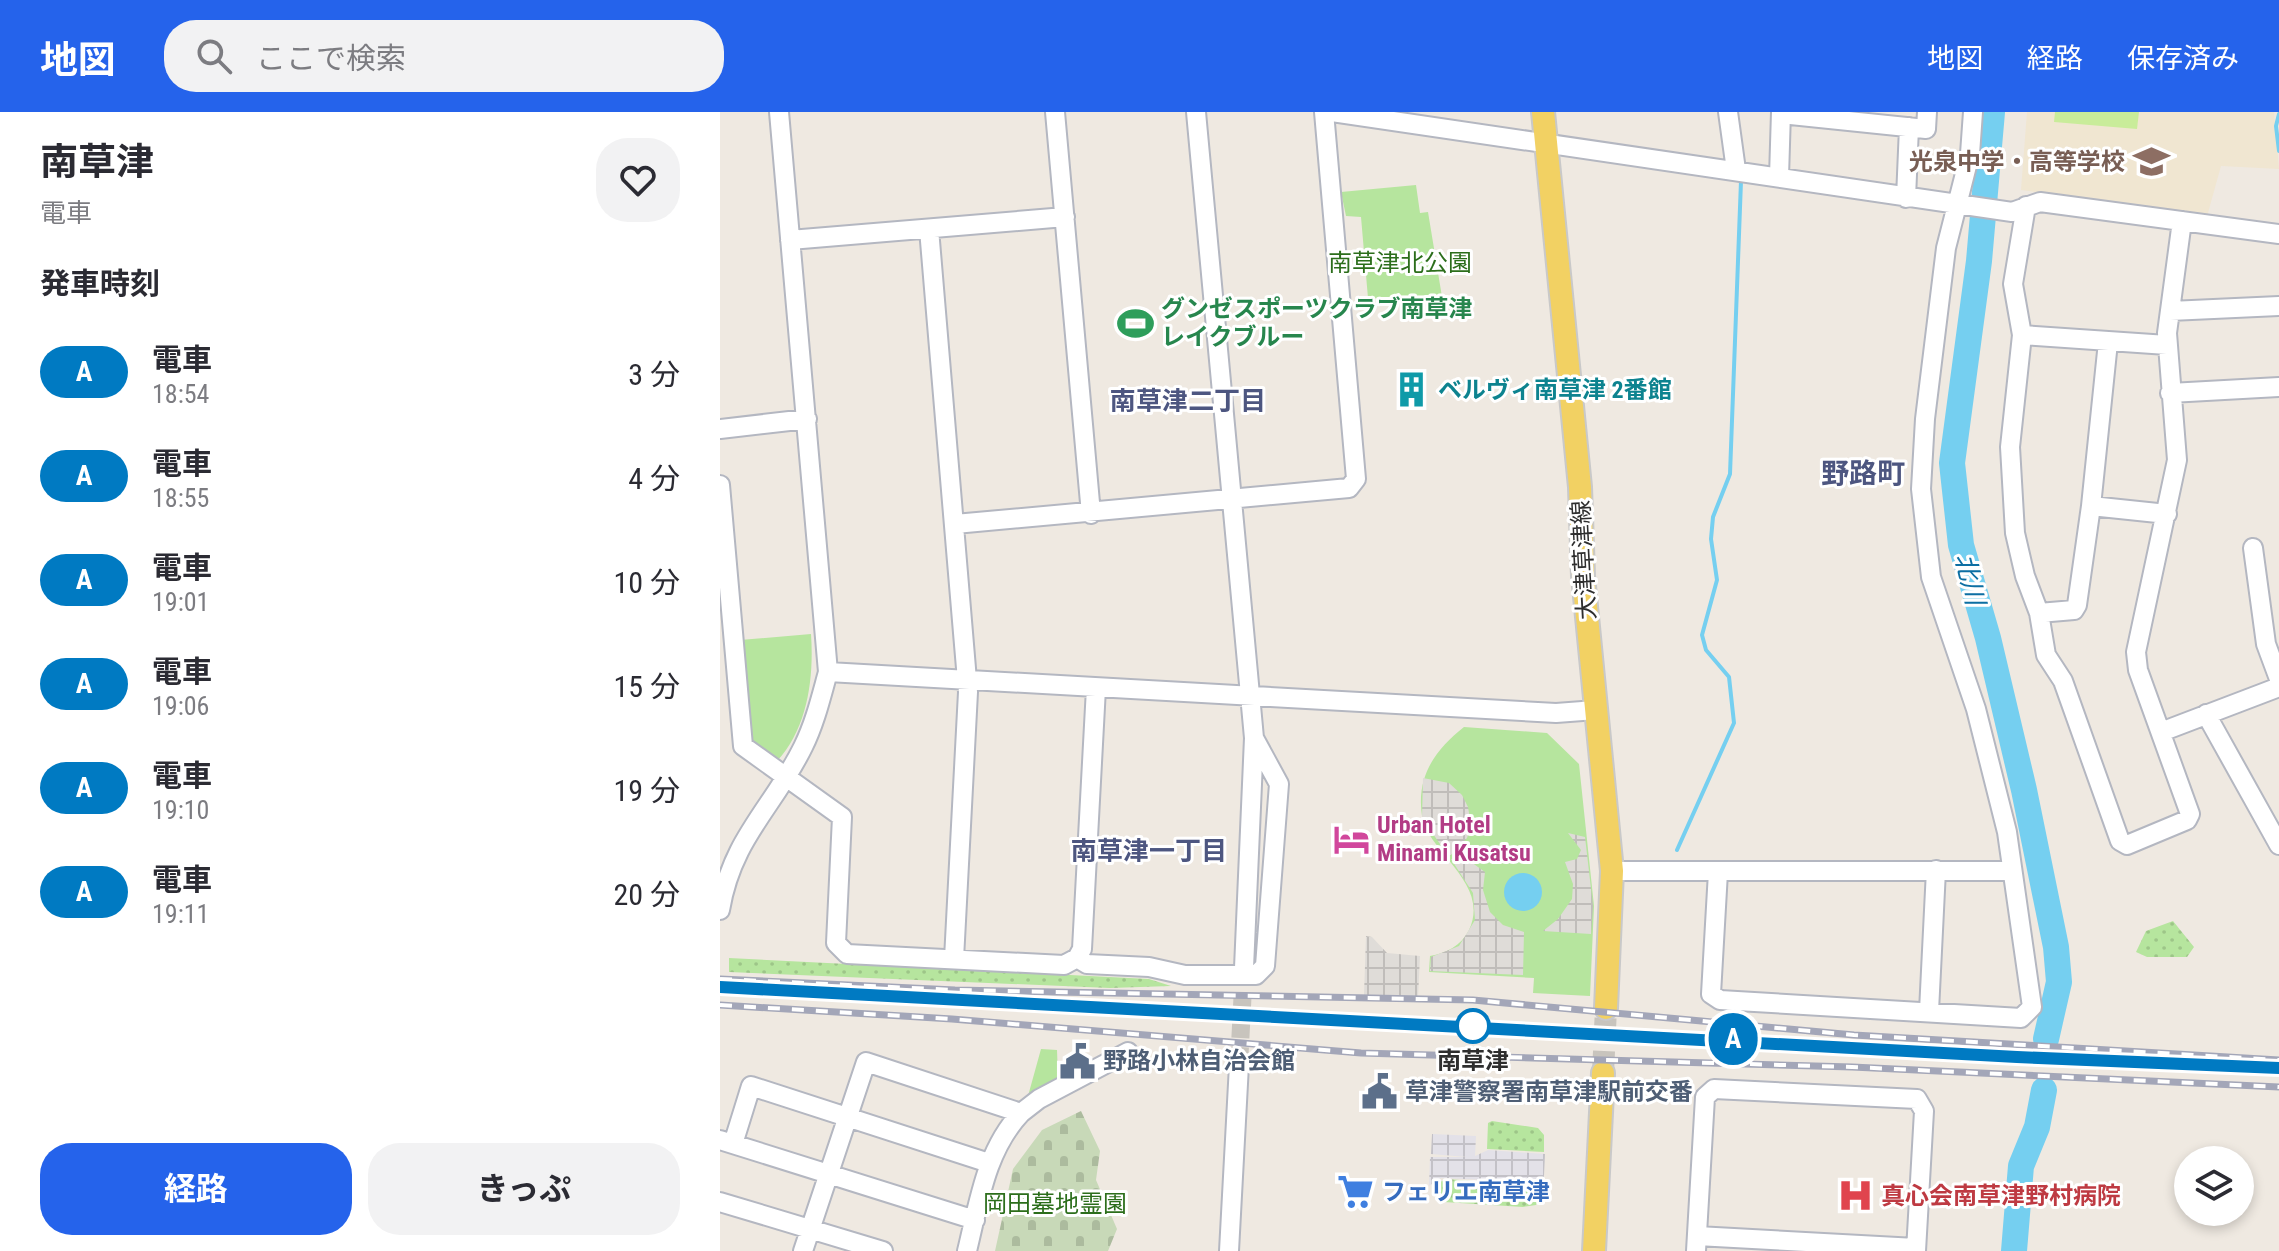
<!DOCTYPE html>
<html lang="ja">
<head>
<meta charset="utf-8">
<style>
  body { margin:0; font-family:"Roboto Condensed","Noto Sans JP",sans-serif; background:#f2f2f3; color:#2b2b33; height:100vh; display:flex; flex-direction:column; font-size:30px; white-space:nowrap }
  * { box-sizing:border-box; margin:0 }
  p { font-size:26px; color:#7c7c81 }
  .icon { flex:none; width:44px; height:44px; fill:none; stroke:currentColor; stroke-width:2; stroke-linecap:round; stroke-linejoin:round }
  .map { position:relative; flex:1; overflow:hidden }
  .sheet { display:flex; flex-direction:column; background:#fff; width:720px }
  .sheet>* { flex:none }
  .badge { padding:0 16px; border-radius:26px; font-size:28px; line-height:52px }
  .tools { position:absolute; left:1454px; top:1034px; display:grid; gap:16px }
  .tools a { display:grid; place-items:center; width:80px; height:80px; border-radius:50%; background:#fff; box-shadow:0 4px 12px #0003; font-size:40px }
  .map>.badge { position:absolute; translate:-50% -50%; box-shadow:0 0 0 4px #fff }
  h2 { padding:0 40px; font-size:30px; line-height:72px }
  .round { display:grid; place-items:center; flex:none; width:84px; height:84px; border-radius:32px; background:#f2f2f3 }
  .summary { display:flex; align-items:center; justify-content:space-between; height:136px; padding:0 40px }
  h1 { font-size:38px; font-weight:700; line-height:60px }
  .button { display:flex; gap:16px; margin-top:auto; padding:16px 40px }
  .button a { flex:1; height:92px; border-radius:32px; background:#2563eb; color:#fff; font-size:32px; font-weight:700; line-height:92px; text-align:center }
  .button a+a { background:#f2f2f3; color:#2b2b33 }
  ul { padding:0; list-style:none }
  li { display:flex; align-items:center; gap:24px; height:104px; padding:0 40px }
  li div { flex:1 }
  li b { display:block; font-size:30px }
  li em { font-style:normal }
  li .badge { min-width:88px; font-weight:700; text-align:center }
  header { display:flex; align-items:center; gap:48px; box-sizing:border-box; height:112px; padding:0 40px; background:#2563eb; color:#fff }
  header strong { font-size:38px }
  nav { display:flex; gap:44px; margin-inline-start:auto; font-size:28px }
  .search { width:560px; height:72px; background:#f2f2f3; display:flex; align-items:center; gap:20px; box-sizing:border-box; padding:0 28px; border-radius:32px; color:#7c7c81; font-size:30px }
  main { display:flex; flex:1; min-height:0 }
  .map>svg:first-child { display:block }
  .industrial { fill:url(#industrial-grid) }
  .education { fill:#f0e6d1 }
  .grass { fill:url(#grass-dots) }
  .cemetery { fill:url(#cemetery-stones) }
  .park { fill:#b6e59e }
  .pitch { fill:#c9ec9a }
  .plaza { fill:url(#plaza-grid) }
  .water { fill:#75cff0 }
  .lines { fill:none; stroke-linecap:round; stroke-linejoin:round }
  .stream { stroke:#75cff0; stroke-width:4 }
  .river { stroke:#75cff0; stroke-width:26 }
  .minor-tunnel { stroke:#c8c4bd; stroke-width:18; stroke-dasharray:18 9; stroke-linecap:butt }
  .major-tunnel { stroke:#c8c4bd; stroke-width:22; stroke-dasharray:22 11; stroke-linecap:butt }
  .minor-casing { stroke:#b4b7c1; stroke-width:22 }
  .major-casing { stroke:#c9c9c9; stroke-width:26 }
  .minor { stroke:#fff; stroke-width:18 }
  .major { stroke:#f2d163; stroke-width:22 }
  .rail-casing { stroke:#a3a6b8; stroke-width:7 }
  .rail { stroke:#fff; stroke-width:4; stroke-dasharray:12; stroke-linecap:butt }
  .line-casing { stroke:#fff; stroke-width:18 }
  .line { stroke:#007ac2; stroke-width:12 }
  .stop-dot { fill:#fff; stroke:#007ac2; stroke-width:4 }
  .labels { text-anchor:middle; stroke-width:6; stroke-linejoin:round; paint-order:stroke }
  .education-label { font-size:24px; font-weight:bold; fill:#785e54; stroke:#fff; text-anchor:end }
  .park-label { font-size:24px; fill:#2c6e1b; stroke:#fff }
  .leisure-label { font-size:24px; font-weight:bold; fill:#27864d; stroke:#fff; text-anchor:start }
  .culture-label { font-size:24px; font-weight:bold; fill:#0d838f; stroke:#fff; text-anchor:start }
  .street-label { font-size:24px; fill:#2e2e2e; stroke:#fff }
  .hotel-label { font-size:24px; font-weight:bold; fill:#b23c85; stroke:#fff; text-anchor:start }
  .service-label { font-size:24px; font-weight:bold; fill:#4e5e75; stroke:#fff; text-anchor:start }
  .stop-label { font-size:24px; font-weight:bold; fill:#2e2e2e; stroke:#fff }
  .shop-label { font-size:24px; font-weight:bold; fill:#366cbe; stroke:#fff; text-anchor:start }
  .health-label { font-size:24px; font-weight:bold; fill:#be3a42; stroke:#fff; text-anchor:start }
  .neighbourhood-label { font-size:26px; font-weight:bold; fill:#4d5680; stroke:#fff }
  .water-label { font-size:26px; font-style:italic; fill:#0d6fa3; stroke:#fff }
  .quarter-label { font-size:28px; font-weight:bold; fill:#4d5680; stroke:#fff }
</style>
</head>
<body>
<header>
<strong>地図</strong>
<div class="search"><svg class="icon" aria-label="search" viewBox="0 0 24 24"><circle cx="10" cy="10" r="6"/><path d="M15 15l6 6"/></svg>ここで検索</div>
<nav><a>地図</a><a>経路</a><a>保存済み</a></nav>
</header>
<main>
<section class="sheet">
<div class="summary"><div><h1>南草津</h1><p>電車</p></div><a class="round"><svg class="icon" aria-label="heart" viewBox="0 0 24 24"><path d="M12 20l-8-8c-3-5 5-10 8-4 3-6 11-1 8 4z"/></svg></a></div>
<h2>発車時刻</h2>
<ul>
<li><span class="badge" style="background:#007ac2;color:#fff">A</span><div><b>電車</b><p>18:54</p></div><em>3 分</em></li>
<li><span class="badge" style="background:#007ac2;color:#fff">A</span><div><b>電車</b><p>18:55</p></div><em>4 分</em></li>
<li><span class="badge" style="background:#007ac2;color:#fff">A</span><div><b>電車</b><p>19:01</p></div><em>10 分</em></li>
<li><span class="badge" style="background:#007ac2;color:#fff">A</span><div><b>電車</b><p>19:06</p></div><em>15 分</em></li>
<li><span class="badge" style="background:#007ac2;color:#fff">A</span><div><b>電車</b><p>19:10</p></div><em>19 分</em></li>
<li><span class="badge" style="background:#007ac2;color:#fff">A</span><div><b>電車</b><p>19:11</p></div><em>20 分</em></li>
</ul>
<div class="button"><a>経路</a><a>きっぷ</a></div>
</section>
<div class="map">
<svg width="1559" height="1139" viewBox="0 0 1559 1139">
  <defs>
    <pattern id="industrial-grid" width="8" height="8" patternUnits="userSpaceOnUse" patternTransform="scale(2)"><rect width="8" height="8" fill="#e3e1e8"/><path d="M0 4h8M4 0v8" fill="none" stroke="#c3c1c7"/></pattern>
    <pattern id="grass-dots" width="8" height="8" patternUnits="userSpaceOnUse" patternTransform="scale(2)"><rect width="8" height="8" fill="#b6e59e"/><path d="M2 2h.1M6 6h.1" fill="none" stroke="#9dc588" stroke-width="1.8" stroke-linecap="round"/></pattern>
    <pattern id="cemetery-stones" width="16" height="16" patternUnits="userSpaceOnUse" patternTransform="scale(2)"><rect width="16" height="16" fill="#c8d9b8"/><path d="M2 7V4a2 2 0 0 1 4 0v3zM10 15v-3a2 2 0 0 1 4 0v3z" fill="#acbb9e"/></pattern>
    <pattern id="plaza-grid" width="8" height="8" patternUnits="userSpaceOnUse" patternTransform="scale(2)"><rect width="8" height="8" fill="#dfdcd8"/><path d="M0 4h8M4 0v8" fill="none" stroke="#c0bdba"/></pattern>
  </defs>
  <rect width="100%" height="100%" fill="#efe9e1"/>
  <path class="industrial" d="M712,1022L756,1024L755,1044L768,1038L825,1042L823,1085L809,1070L721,1066L709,1074L710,1045H747L711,1042Z"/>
  <path class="education" d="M1307,0H1554L1559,57L1501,54L1486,108L1451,99L1301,78Z"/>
  <path class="grass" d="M1453,809L1474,835L1467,845H1427L1416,840L1426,819Z
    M9,846L429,867L451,874L390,876L9,860Z
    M772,1009L818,1016L824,1023V1040L767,1037L768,1011Z
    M726,1067L810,1073L821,1084L816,1093L803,1095L724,1090L717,1086L712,1074Z"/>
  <path class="cemetery" d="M361,999L380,1039L376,1068L397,1117L388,1139H275L293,1057L322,1018Z"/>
  <path class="park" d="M696,73L700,101L708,100L723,191L648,186L641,105L626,104L621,80Z
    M91,522C94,565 88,616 57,649L36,638L28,622L20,528Z
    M744,615L827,621L859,652L874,794L870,884L813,881L814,866L709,860L710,844C726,841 741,834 749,818C771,771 708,741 702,704C696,664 715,638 744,615Z
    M321,937L337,938L338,966L308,984Z"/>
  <path class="pitch" d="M1335,0H1419L1417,17L1334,10Z"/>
  <path class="plaza" d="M703,666L729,671L742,683L748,695L751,713L747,726L729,745L702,706Z
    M848,721L865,725L873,794L871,822L823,819L838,807L852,787L853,772L845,750L857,747L861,738Z
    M731,747L751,750L765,760L763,778L770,800L783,813L804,820L803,863L710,859L711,845L739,834L755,808L753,781Z
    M646,824L652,825L667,841L700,844L698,886L644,883Z"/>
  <path class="water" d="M784 780a19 19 0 1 1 38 0a19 19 0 1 1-38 0Z"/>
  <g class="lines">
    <path class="stream" d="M1559,2L1556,14L1559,39
      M957,738L1014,611L1009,565L986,538L982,523L997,468L991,427L993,405L1010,362L1021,69"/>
    <path class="river" d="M1272,0L1259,149L1232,351L1241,433L1268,526L1304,678L1336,835L1339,870L1326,927
      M1294,1139L1301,1054L1317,1015L1324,978"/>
    <path class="minor-tunnel" d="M519,953L524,856"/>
    <path class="major-tunnel" d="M883,961L886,896"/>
    <defs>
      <path id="minor" d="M335,0L371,402
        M476,0L534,626L524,856
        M612,0L1292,100L1320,90L1559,122
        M1008,0L1016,58
        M1061,2L1206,17L1207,0
        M1059,65L1061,0
        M1186,86L1189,15
        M1306,94L1293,172L1302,223L1290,335L1295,421L1305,464L1319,501L1326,543L1343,569L1400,729L1407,733L1467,708L1470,702L1418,558L1416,540L1457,348L1447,221L1462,109
        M209,117L248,580L234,847
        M70,128L345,105
        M1450,199L1559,194
        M1302,223L1447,233
        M1450,281L1559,275
        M0,317L87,307
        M0,373L23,634L122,705L116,831L127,842L344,853L357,846L362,837L376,576
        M1371,394L1388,230
        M235,412L629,376L636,367L604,0
        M1533,436L1546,532L1559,567
        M1319,501L1354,498L1357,493L1371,394L1447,402
        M108,560L836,601L876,598
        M1486,602L1559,733
        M1441,620L1559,575
        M892,759H1291
        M998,760L991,882L1000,888L1301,906L1312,895L1287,720L1256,597L1211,465L1201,377L1205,307L1226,136L1250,42L1253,0
        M0,798C12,726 53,696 83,635C95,611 101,585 108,560L59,0
        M357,846L367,852L429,855L465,863H536L545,854L559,672L534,626
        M1209,899L1216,758
        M301,1001L319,987L408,940
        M0,1028L255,1108
        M13,1032L31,974L269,1051
        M0,1090L163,1139
        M977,1124L1196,1136
        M83,1139L146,950L301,1001C266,1038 259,1090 247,1139
        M509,1139L519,953
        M976,1139L985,985L994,977L1197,987L1204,999L1196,1139"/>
      <path id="major" d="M823,0L860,375L863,464L892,759L886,896
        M874,1139L883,961"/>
    </defs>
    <use href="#minor" class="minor-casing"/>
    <use href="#major" class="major-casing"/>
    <use href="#minor" class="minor"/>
    <use href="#major" class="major"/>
    <defs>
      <path id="rail" d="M0,867L235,878L753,888L1134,923L1559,948
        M296,890L1126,934
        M0,893L232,907L641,941L1132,955L1559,975"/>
    </defs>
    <use href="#rail" class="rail-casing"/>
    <use href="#rail" class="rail"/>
  </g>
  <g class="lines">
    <defs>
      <path id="line" d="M0,875L1297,945L1559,956"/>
    </defs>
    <use href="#line" class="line-casing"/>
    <use href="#line" class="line"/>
  </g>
  <defs>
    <symbol id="school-bare" viewBox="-9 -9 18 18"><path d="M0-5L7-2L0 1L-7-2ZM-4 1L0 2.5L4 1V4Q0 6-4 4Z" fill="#8d6e63" stroke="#fff" stroke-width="2.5" paint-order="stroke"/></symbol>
    <symbol id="stadium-bare" viewBox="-9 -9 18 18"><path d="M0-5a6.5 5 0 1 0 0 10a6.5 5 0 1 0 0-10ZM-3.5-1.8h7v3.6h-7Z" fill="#2e9e5b" stroke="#fff" stroke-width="2.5" paint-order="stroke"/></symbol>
    <symbol id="building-bare" viewBox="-9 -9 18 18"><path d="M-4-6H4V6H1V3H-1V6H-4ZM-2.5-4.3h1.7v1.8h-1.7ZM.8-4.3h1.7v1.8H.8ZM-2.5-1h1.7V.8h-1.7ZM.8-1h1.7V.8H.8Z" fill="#0f9aa8" stroke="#fff" stroke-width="2.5" paint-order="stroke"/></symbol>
    <symbol id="hotel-bare" viewBox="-9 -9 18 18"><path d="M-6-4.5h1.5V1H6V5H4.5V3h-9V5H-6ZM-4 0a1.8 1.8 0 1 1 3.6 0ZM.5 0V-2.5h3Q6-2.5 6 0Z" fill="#d1479c" stroke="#fff" stroke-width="2.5" paint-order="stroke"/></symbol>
    <symbol id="civic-bare" viewBox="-9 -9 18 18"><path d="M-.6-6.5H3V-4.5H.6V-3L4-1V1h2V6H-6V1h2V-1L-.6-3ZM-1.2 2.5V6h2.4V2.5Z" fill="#5c6f8a" stroke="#fff" stroke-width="2.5" paint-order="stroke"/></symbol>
    <symbol id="supermarket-bare" viewBox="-9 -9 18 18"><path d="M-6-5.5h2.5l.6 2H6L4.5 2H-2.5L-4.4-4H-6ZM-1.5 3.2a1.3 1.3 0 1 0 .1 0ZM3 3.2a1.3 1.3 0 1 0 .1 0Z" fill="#3f7fe0" stroke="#fff" stroke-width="2.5" paint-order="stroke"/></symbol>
    <symbol id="hospital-bare" viewBox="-9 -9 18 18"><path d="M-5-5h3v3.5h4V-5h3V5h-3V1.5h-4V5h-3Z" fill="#e0444e" stroke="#fff" stroke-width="2.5" paint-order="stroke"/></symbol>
  </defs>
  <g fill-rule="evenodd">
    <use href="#school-bare" x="1406" y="24" width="51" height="51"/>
    <use href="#stadium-bare" x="390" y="186" width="51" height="51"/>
    <use href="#building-bare" x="666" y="252" width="51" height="51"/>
    <use href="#hotel-bare" x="606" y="702" width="51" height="51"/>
    <use href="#civic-bare" x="332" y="924" width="51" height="51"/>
    <use href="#civic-bare" x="634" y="954" width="51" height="51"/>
    <use href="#supermarket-bare" x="610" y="1054" width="51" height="51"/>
    <use href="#hospital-bare" x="1110" y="1058" width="51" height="51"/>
  </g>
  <circle class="stop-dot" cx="753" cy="914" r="16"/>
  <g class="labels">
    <g class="education-label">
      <text x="1405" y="58">光泉中学・高等学校</text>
    </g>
    <g class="park-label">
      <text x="680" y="159">南草津北公園</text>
      <text x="335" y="1100">岡田墓地霊園</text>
    </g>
    <g class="leisure-label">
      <text x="441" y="205">グンゼスポーツクラブ南草津<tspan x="441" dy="28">レイクブルー</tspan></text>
    </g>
    <g class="culture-label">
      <text x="718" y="286">ベルヴィ南草津 2番館</text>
    </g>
    <g class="street-label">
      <text transform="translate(864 448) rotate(-93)" y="8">大津草津線</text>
    </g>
    <g class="hotel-label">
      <text x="657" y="721">Urban Hotel<tspan x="657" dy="28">Minami Kusatsu</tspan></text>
    </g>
    <g class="service-label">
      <text x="383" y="957">野路小林自治会館</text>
      <text x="685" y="988">草津警察署南草津駅前交番</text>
    </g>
    <g class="stop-label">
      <text x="753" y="957">南草津</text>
    </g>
    <g class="shop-label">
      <text x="662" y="1088">フェリエ南草津</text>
    </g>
    <g class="health-label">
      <text x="1161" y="1092">真心会南草津野村病院</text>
    </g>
    <g class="neighbourhood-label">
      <text x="468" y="298">南草津二丁目</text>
      <text x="429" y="748">南草津一丁目</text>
    </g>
    <g class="water-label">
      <text transform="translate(1250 467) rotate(76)" y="9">北川</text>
    </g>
    <g class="quarter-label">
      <text x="1143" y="371">野路町</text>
    </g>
  </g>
</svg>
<div class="tools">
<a><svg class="icon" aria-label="layers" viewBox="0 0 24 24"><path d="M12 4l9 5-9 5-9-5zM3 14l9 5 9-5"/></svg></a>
</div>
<b class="badge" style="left:1013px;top:927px;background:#007ac2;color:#fff">A</b>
</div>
</main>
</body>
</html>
